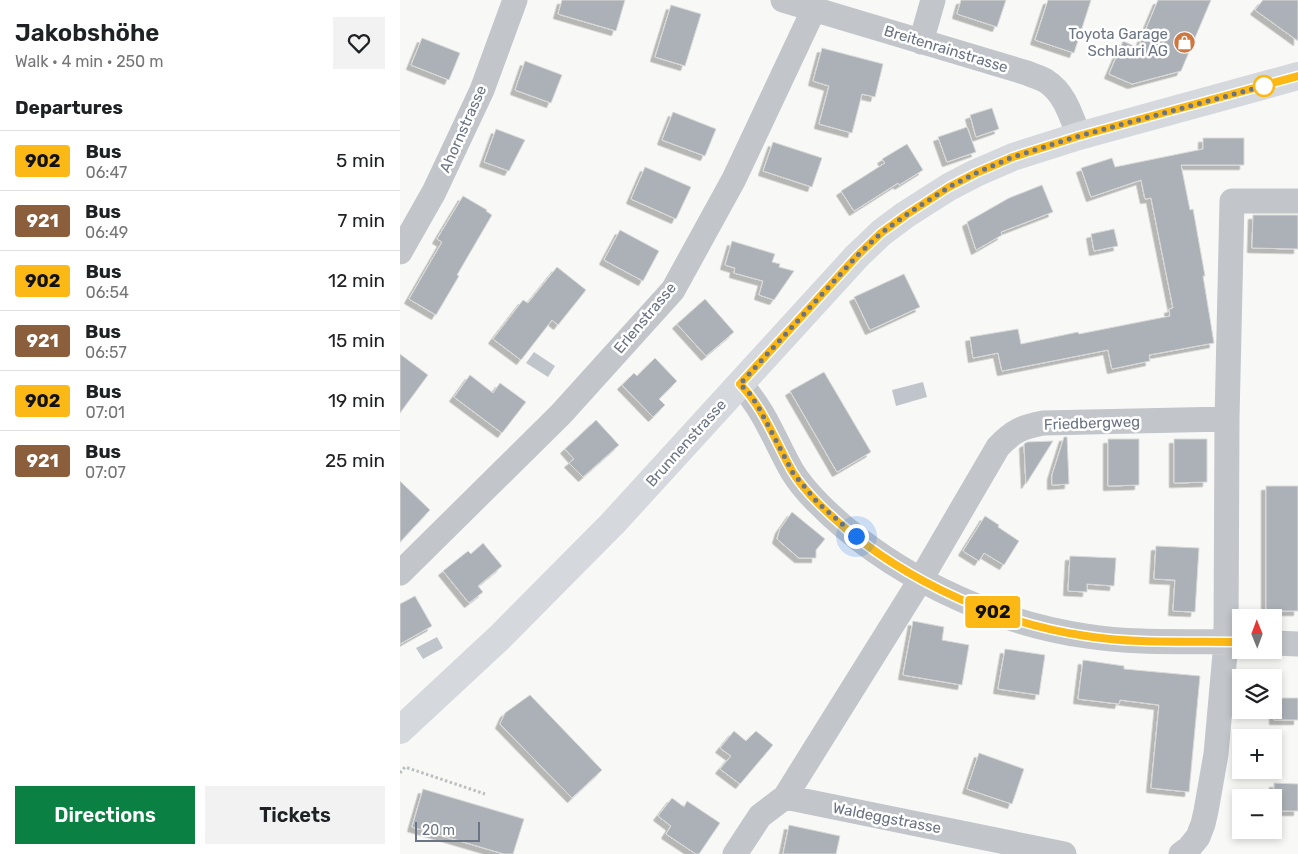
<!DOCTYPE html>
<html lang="en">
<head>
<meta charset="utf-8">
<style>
  body { margin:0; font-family:Rubik,sans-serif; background:#f2f2f2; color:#202124; height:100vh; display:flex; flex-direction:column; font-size:19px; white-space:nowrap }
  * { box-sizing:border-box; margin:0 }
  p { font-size:16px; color:#757577 }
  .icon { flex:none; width:28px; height:28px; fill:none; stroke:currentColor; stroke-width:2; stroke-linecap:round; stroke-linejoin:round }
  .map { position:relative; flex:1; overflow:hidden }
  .details { display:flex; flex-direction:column; background:#fff; width:400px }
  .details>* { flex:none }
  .badge { padding:0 10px; border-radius:4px; font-size:18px; line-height:32px }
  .needle { width:32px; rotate:359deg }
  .tools { position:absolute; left:832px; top:609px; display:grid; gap:10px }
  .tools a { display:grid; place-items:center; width:50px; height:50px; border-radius:0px; background:#fff; box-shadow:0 2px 8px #0003; font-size:25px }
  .scale { position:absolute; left:15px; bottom:12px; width:65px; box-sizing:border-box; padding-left:5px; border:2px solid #6b7483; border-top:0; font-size:14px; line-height:18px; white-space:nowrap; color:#6b7483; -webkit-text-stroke:4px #fff; paint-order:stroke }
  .you { position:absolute; width:25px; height:25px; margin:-12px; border:4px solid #fff; border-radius:50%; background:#1a73e8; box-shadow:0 0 0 8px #1a73e833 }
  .map>.badge { position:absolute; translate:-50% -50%; box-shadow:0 0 0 2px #fff }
  h2 { padding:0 15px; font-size:19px; line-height:45px }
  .round { display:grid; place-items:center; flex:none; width:52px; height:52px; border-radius:0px; background:#f2f2f2 }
  .summary { display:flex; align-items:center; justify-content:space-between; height:85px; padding:0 15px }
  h1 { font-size:24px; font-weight:600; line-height:38px }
  .cta { display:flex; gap:10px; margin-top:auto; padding:10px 15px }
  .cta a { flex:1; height:58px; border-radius:0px; background:#0b8043; color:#fff; font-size:20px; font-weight:600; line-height:58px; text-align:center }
  .cta a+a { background:#f2f2f2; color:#202124 }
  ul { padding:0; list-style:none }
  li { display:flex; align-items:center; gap:15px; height:60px; padding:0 15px; border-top:1px solid #e0e0e0 }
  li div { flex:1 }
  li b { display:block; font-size:19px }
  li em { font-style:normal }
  li .badge { min-width:55px; font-weight:700; text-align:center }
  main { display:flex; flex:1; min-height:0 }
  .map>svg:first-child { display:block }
  .water { fill:#bfc5cb }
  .building { fill:#acb1b7; stroke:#d9dad8; filter:url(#shadow) }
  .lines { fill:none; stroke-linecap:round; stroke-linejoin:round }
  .path { stroke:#bcbec0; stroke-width:3; stroke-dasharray:2.5 2.5; stroke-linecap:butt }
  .minor { stroke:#c2c5c9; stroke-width:25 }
  .secondary { stroke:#d5d8dc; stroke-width:28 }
  .line-casing { stroke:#fff; stroke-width:11 }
  .line { stroke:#fcb814; stroke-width:8 }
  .walk { stroke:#6b7483; stroke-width:5; stroke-dasharray:0 9 }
  .stop-dot { fill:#fff; stroke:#fcb814; stroke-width:2.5 }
  .labels { text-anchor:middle; stroke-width:5; stroke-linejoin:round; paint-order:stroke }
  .poi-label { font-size:15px; fill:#6b7483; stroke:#fff; text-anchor:end }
  .street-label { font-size:15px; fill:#6b7483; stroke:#fff }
</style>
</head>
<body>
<main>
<section class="details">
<div class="summary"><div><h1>Jakobshöhe</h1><p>Walk · 4 min · 250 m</p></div><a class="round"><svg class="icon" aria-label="heart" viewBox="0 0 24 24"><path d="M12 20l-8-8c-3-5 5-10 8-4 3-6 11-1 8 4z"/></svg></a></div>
<h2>Departures</h2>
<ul>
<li><span class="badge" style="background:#fcb814;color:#111">902</span><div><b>Bus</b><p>06:47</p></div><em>5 min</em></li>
<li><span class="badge" style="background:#8b5e3c;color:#fff">921</span><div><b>Bus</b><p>06:49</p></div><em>7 min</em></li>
<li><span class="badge" style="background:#fcb814;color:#111">902</span><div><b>Bus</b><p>06:54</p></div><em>12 min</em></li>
<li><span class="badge" style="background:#8b5e3c;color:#fff">921</span><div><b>Bus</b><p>06:57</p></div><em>15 min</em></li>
<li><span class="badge" style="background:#fcb814;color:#111">902</span><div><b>Bus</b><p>07:01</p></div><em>19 min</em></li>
<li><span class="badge" style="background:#8b5e3c;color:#fff">921</span><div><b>Bus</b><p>07:07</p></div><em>25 min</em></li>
</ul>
<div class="cta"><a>Directions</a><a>Tickets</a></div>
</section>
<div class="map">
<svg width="898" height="854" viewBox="0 0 898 854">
  <defs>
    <filter id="shadow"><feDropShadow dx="-4.5" dy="4.5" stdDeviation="0" flood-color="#0004"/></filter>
  </defs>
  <rect width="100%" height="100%" fill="#f8f8f6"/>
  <path class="water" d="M134,352L155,366L148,377L126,363Z
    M523,382L527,397L496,406L492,390Z
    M37,637L43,648L23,659L16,648Z"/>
  <path class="building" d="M162,0H225L216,31L158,14Z
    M561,0H606L597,27L557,14Z
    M648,0H691L674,53L635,40Z
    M758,0H811L781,71L732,84L709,74L723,41L738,48Z
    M863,0H898V41L855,10Z
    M271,5L301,14L285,66L255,57Z
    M22,38L60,53L49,80L11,65Z
    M422,48L483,64L475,97L462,94L452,133L419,124L429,86L413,81Z
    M125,61L162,75L151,103L115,90Z
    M592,108L599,129L576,137L570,115Z
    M273,112L316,129L305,156L262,140Z
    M567,127L576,152L547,162L538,137Z
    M96,129L125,140L109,171L84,162Z
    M803,138H844V165H781L790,210L793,209L805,276H803L814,343L749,355L750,361L712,369L708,350L602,371L598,353L573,358L570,337L618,329L621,344L678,332L679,334L770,316L769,309L773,308L751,198L745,199L741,180L691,197L681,168L712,158L715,167L803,149Z
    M373,142L422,158L412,187L363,171Z
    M507,144L523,170L499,185L498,183L454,211L441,191L485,163L482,159Z
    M245,167L291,187L276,219L231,199Z
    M642,185L653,212L601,232L602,235L576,250L567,222L609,198Z
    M63,196L87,210L86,211L92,215L57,275L59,276L36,315L9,299L42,242L37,239Z
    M853,215H898V249L852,248Z
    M714,229L718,246L694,251L691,234Z
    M220,230L259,251L243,281L204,260Z
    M332,241L375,254L372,262L380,264L379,267L394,271L374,300L359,295L363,281L334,273L335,268L325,265Z
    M157,267L186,290L158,325L152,320L121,360L93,339L123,300L128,303Z
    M504,274L520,307L470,330L454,297Z
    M305,299L334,332L306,356L277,324Z
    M0,354L28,375L0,413Z
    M255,358L277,381L259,399L265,405L253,417L222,385L234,373L237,376Z
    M424,372L471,452L437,472L390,391Z
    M70,375L93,393L100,383L126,402L102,433L54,397Z
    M196,420L219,445L183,477L169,463L174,459L165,449Z
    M664,437H667L669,484L652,485V475Z
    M708,439H739V485L708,486Z
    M774,439H807V482L774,483Z
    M653,441L626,484L624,444L627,442Z
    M0,481L30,510L0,542Z
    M866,486H898V611H866Z
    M392,512L425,539L416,550V558H399L377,539L380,529Z
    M585,516L599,525L598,527L619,541L604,565L584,553L579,561L563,551Z
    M83,543L102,566L78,586L83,592L69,603L43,571L68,551L71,554Z
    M756,546L799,548L795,612L773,611L775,580L754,579Z
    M670,556L716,558L714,586L687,584V592L668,591Z
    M15,596L32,626L0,644V604Z
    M513,621L544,627L542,640L569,645L562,685L503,675Z
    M605,649L645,655L639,695L598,689Z
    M683,660L724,666V669L800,676L789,792L751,788L759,705L720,700L719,704L678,699Z
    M130,695L202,770L172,798L100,724L105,713Z
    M874,698H898V720H874Z
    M334,731L346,741L356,731L373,745L340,784L320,769L331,756L320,748Z
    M579,753L624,769L612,804L567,789Z
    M874,783L898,784V811H874Z
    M23,789L124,819L113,854H104L12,827Z
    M272,798L284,807L287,801L320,823L299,854H296L266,834L271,826L258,816Z
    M389,825L440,836L436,854H383Z"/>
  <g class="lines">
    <path class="path" d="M0,773L5,767L85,794"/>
    <path class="minor" d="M383,0L627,73C633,76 640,77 646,81C665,93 671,116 679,136
      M521,42L533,0
      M0,252L34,192L82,90L115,0
      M340,384C364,409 375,441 392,471C398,481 410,495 418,503C487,573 590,622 686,636C736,644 791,641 841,642
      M0,573L161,414L273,290L334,179L414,9
      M874,643L898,644
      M385,797L521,579L598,447C613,431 622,427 643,423L827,419
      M335,854L360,816L385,797L664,854
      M781,854L789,848L798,837L803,824L806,811L816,754L826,642L827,419L832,201H898"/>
    <path class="secondary" d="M0,730L100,637L213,523L457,256L481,233L505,215L549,187L576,173L613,157L679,136L898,76"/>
  </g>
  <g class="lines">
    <defs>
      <path id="line" d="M841,642C791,641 736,644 686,636C590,622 487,573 418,503C410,495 398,481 392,471C375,441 364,409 340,384L457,256L481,233L506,215L549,187L576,173L613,157L679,136L898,76"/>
    </defs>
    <use href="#line" class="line-casing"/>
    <use href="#line" class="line"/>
    <path class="walk" d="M456,536L418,503L393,473L359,408L350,394L340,384L457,256L481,233L506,215L549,187L576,173L613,157L679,136L864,86"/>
  </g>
  <defs>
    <symbol id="shop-disc" viewBox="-11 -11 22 22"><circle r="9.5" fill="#ce7740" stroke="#fff"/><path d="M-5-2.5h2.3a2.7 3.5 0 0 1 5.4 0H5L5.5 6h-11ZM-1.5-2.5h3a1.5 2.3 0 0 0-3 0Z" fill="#fff"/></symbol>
  </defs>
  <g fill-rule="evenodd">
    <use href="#shop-disc" x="772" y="30" width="25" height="25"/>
  </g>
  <circle class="stop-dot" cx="864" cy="86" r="10"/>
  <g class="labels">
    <g class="poi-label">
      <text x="768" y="39">Toyota Garage<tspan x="768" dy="17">Schlauri AG</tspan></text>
    </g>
    <g class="street-label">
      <text transform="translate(546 49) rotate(17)" y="5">Breitenrainstrasse</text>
      <text transform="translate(63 129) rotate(-66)" y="5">Ahornstrasse</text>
      <text transform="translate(245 318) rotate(-50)" y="5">Erlenstrasse</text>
      <text transform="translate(692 423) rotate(-2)" y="5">Friedbergweg</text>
      <text transform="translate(286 443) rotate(-48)" y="5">Brunnenstrasse</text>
      <text transform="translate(487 818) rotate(11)" y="5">Waldeggstrasse</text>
    </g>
  </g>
</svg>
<div class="tools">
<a><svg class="needle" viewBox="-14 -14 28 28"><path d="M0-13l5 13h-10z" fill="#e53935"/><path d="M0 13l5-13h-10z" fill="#757577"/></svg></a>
<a><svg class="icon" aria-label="layers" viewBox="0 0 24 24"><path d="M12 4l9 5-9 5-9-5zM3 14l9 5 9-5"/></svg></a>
<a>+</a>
<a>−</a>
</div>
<div class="scale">20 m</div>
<div class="you" style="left:456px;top:536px"></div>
<b class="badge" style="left:593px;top:612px;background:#fcb814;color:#111">902</b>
</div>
</main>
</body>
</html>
